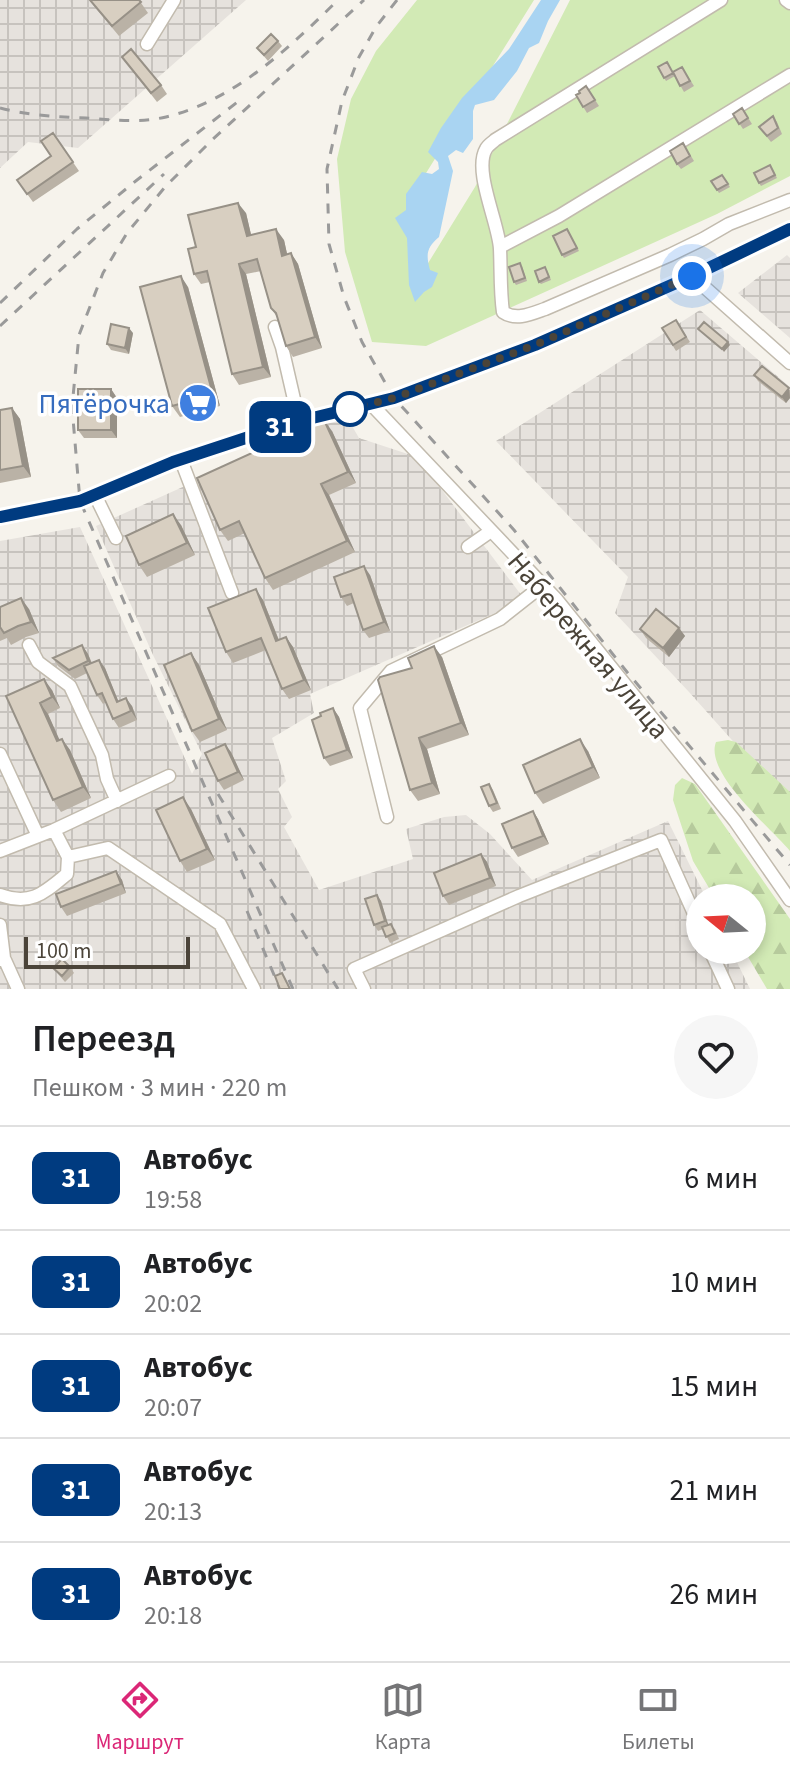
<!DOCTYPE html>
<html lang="ru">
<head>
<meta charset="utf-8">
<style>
  body { margin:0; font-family:"Source Sans 3",sans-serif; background:#f6f6f6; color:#202124; height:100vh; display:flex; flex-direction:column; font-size:30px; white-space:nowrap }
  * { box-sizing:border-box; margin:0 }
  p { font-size:26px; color:#757577 }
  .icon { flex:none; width:44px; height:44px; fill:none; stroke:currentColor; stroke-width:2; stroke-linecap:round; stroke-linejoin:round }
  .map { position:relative; height:989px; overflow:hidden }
  .drawer { display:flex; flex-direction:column; background:#fff; flex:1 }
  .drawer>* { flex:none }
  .badge { padding:0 16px; border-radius:12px; font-size:28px; line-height:52px }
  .needle { width:52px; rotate:288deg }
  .buttons { position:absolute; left:686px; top:884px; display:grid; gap:16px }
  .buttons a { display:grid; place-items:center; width:80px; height:80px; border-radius:50%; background:#fff; box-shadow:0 4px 12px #0003; font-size:40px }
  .scale { position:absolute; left:24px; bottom:20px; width:166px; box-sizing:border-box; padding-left:8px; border:4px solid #4b4439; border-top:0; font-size:22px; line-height:28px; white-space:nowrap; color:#4b4439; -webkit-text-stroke:6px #fff; paint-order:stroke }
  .you { position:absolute; width:40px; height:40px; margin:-20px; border:6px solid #fff; border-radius:50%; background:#1a73e8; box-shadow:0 0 0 12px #1a73e833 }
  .map>.badge { position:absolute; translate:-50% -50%; box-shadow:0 0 0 4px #fff }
  .round { display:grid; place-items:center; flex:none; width:84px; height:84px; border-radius:42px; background:#f6f6f6 }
  .head { display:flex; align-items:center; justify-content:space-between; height:136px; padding:0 32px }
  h1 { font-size:38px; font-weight:600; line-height:60px }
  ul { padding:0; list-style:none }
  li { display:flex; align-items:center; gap:24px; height:104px; padding:0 32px; border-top:2px solid #e0e0e0 }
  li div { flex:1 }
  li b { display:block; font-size:30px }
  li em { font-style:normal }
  li .badge { min-width:88px; font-weight:700; text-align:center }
  .menu { display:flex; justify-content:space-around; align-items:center; height:112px; border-top:2px solid #e0e0e0; background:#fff; font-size:22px; color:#757577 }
  .menu a { display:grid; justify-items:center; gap:4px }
  .menu .selected { color:#db2777 }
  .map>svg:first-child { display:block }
  .industrial { fill:url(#industrial-grid) }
  .green { fill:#d2eab5 }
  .forest { fill:url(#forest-firs) }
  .water { fill:#a9d4f2 }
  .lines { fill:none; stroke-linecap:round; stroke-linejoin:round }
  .minor-casing { stroke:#c2bbae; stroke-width:15 }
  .minor { stroke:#fff; stroke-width:12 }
  .rail { stroke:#9a9a9a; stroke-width:3; stroke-dasharray:10 10; stroke-linecap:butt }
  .wall { fill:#bab2a6 }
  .shaded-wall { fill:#979187 }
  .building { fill:#d8cfc1; stroke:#979187; stroke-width:2 }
  .line-casing { stroke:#fff; stroke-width:18 }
  .line { stroke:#003b80; stroke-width:12 }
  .walk { stroke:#4b4439; stroke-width:8; stroke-dasharray:0 14.4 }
  .stop-dot { fill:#fff; stroke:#003b80; stroke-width:4 }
  .labels { text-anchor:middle; stroke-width:7; stroke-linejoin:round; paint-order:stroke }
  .shop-label { font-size:28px; fill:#366cbe; stroke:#fff; text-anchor:end }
  .street-label { font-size:28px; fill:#4b4439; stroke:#fff }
</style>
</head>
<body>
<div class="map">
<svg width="790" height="989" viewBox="0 0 790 989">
  <defs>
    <pattern id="industrial-grid" width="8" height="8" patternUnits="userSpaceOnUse" patternTransform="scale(2)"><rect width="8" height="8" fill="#e6e2dd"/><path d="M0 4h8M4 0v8" fill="none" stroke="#c7c3be"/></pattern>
    <pattern id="forest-firs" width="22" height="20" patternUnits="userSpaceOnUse" patternTransform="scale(2)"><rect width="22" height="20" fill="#d2eab5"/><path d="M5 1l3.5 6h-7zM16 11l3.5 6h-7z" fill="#b6ca9c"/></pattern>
  </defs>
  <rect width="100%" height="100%" fill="#f6f3ec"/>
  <path class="industrial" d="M0,0H246L78,148L28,142L0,168Z
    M787,255L790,258V338L738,293Z
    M700,310L790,387V805L689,692L615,613L628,577L496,441Z
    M345,414L359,438L417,457L525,600L310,694L314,713L272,738L286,781L278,789L292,817L284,827L319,890L413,859L406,829L444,817L466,815L490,834L532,880L668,821L706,898H700V950H731L750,989H0V541L80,527L192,774L202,754L153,655L96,526Z"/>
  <path class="green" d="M417,0H534L408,202L414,286L475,187L570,0H790V176L717,214L426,346L372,342L345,252L337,159L351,99L376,51Z"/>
  <path class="forest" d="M728,740L736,742L790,792V851C770,827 704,773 716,742Z
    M682,778L695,784L790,919V989H767L744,950H752V898H715L693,861L673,800L675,785Z"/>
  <path class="water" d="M541,0H560L548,21L539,43L529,48L517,71L494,100L475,105L473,111V139L463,153L456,150L448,156L453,171L439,237C426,248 426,255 430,270L438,273L432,287L424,292L415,302L409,285L407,238L395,218L406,210V194L422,172L432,174L439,169L438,162L428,152L441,128L462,98L509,49Z"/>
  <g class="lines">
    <defs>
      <path id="minor" d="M721,0L495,140C492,143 488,145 486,149C473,171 499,224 500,249C501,270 500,291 503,312C516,321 531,314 545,309L670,255L703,239L729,224L790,200
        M786,0L790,3
        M147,44L174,0
        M500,247L559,216L790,75
        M692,276L790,363
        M275,327L282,347L299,421
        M371,404L557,600L735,821L790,900
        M181,460L232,593
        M95,495L116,538
        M0,517L80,501L173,462L288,424L394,398L535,345L692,276L790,229
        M468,547L491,531
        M29,645L38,662L70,686L102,755L107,779L117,801
        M0,754L38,836
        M387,817L360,708L391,671L500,619L543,585
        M54,830L169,776
        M0,851L54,830L68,857L67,874C44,893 31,906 0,895
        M68,857L108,848L220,924L254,989
        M0,925L4,958
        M710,950L728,989
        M0,960L4,958L18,989
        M364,989L354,969L519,896L661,840L700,927"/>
    </defs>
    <use href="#minor" class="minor-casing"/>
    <use href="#minor" class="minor"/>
    <path class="rail" d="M397,0L376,27L359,57L342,101L327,169L329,244L344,297L362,342L394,398L514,530L627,672L790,865
      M0,108C27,115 58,117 86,118C112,120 140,123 166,117C235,100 289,48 338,0
      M0,303L77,229L137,180L240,100
      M0,326L164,174
      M218,794L338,989
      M247,911L280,989
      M293,989L80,501L72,407L79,335L103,273L127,233L165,187L212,140L364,0"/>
  </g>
  <path class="wall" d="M89,0H139L148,13L119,36Z
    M278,41L282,46L268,61L257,48Z
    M122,57L161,85L167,94L157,102Z
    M658,67L673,72L682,67L694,86L684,92L675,76L666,81Z
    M586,86L599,106L587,113L576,95Z
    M742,108L752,124L743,129L733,114Z
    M773,116L777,122L782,134L771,142L759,127Z
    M53,133L79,171L33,202L17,180L51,156Z
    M683,143L694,161L681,169L677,164Z
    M770,165L777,178L761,186L759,183Z
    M722,175L730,187L719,193L717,190Z
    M246,213L251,235L284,240L287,254L291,253L298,264L322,348L293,357L286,346L277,317L271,308L261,271L246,274L271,377L239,385L232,374L210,282L201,284L194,274L196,247Z
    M569,232L579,251L564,258L562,255Z
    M522,266L527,281L516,285L514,282Z
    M547,270L551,280L541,284L539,282Z
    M188,287L220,406L180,417L172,406Z
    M676,320L690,342L676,351L662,328Z
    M133,333L129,354L111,350L107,344Z
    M754,375L790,390V398L786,403L758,381Z
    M111,389L117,398V438H84L78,430Z
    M12,408L20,419L31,477L0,483V410Z
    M332,431L356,483L329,495L355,552L273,590L265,578L245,533L228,541L220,530Z
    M181,525L195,555L147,577L139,565Z
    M370,575L390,631L369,638L363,630L354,603L347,606L341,597Z
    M263,600L279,640L286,637L293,647L311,690L289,699L282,689L266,650L233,663L226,652Z
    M0,607L29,609L39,633L26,637L11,645L7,638L0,641Z
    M679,628L685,636L669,657L646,638L640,629Z
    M82,645L88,654L92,663L105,668L118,701L132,706L137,720L119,728L113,719L106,702L103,704L97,695L87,673L75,679L58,666L53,658Z
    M191,653L199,665L227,730L200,742L192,731Z
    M442,657L469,735L427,749L440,794L418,801L410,790L412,668Z
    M52,690L60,708L48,714L59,740L62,739L70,750L91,798L61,812L53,800L6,696Z
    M333,708L339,717L353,758L330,766L324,758L321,716Z
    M588,751L600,778L543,804L535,793Z
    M231,752L244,780L224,790L218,781Z
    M489,784L493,790L501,809L493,812L489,806Z
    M191,809L215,860L187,872L180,861Z
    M533,811L538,819L549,844L518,857L512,848Z
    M481,854L487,862L496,886L449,905L443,896Z
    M116,871L122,880L126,893L67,916L61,907Z
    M377,895L381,901L388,925L395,929L399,939L390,943L383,929L378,931L374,925Z
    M70,967L74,973L65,982L53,968Z"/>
  <path class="shaded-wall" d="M238,203L246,213L254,247L247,236Z
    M276,229L284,240L290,267L282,256Z
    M291,253L298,264L322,348L315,337Z
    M239,264L246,274L271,377L263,367Z
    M181,276L188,287L220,406L213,395Z
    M129,328L133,333L129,354L125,348Z
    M728,342L730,345L724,352L722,349Z
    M789,388L790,398L786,403L782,397Z
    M111,389L117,398V438L111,430Z
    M12,408L20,419L31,477L23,466Z
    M324,420L332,431L356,483L348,472Z
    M321,484L329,495L355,552L347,541Z
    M173,514L181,525L195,555L187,543Z
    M364,566L370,575L390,631L384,622Z
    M256,589L263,600L283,651L276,641Z
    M21,598L29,609L39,633L31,622Z
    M679,628L685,636L669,657L663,648Z
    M286,637L293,647L311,690L304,680Z
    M82,645L88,654L94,670L88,661Z
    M434,646L442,657L469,735L461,723Z
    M191,653L199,665L227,730L219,719Z
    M99,660L105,668L122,710L117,702Z
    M44,679L52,690L60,708L52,697Z
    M126,698L132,706L137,720L131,711Z
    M40,703L48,714L65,752L57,741Z
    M333,708L339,717L353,758L347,750Z
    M419,738L427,749L440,794L432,783Z
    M62,739L70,750L91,798L83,787Z
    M580,739L588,751L600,778L593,767Z
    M225,744L231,752L244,780L238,772Z
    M183,797L191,809L215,860L207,849Z
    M533,811L538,819L549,844L543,836Z
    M481,854L487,862L496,886L490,878Z
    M116,871L122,880L126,893L121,884Z
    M377,895L381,901L389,927L385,921Z"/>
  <path class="building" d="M90,0H139L141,2L112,26Z
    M271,34L278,41L264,55L257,48Z
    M131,49L161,85L151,93L122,57Z
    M667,62L673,73L664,78L658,67Z
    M682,67L690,81L680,86L673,72Z
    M586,86L595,100L583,107L576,95L580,93L579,91Z
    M742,108L748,118L739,124L733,114Z
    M773,116L778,128L767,136L759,127Z
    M53,133L73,162L27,194L17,180L51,156L41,141Z
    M683,143L690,156L677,164L670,151Z
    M770,165L775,175L759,183L754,173Z
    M722,175L728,184L717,190L711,181Z
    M238,203L247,236L276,229L282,256L291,253L315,337L286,346L276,313L271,308L257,259L239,264L263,367L232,374L207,271L194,274L188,249L196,247L188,215Z
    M567,229L577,248L562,255L553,236Z
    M520,263L525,278L514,282L509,267Z
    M545,267L549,277L539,282L535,271Z
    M181,276L213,395L172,406L140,287Z
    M676,320L686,337L673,345L662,328Z
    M704,322L728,342L722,349L698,329Z
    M111,324L129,328L125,348L107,344Z
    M762,366L789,388L782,397L754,375Z
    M78,389H111V430H78Z
    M12,408L23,466L0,470V410Z
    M324,420L348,472L321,484L347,541L265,578L239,521L220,530L197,478Z
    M173,514L187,543L139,565L126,536Z
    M364,566L384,622L363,630L351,594L341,597L334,577Z
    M256,589L276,641L286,637L304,680L282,689L261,638L226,652L208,608Z
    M21,598L31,622L18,626L4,633L0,627V607Z
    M656,609L679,628L663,648L640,629Z
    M82,645L88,661L69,670L53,658Z
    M434,646L461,723L419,738L432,783L410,790L378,680L380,677L412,668L408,658Z
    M191,653L219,719L192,731L164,665Z
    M99,660L117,702L126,698L131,711L113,719L102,693L97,695L84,666Z
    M44,679L52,697L40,703L57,741L62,739L83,787L53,800L6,696Z
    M333,708L347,750L324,758L312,720L321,716L320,713Z
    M580,739L593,767L535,793L523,765Z
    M225,744L238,772L218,781L205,753Z
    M489,784L497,803L489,806L481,787Z
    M183,797L207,849L180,861L156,810Z
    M533,811L543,836L512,848L502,824Z
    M481,854L490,878L443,896L434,873Z
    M116,871L121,884L61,907L56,894Z
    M377,895L385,921L374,925L365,899Z
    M391,924L395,933L386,937L382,927Z
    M62,959L70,967L62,976L53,968Z
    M282,973L290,989H280L275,976Z"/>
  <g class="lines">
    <defs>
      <path id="line" d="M0,517L80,501L173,462L288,424L394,398L535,345L692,276L790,229"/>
    </defs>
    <use href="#line" class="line-casing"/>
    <use href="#line" class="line"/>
    <path class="walk" d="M350,409L394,398L535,345L692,276"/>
  </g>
  <defs>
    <symbol id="supermarket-disc" viewBox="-11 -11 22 22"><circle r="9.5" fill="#3f7fe0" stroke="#fff"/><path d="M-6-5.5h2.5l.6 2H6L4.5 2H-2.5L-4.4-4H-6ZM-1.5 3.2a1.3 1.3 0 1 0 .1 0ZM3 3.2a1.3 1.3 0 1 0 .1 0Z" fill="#fff"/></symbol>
  </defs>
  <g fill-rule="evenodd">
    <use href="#supermarket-disc" x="176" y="381" width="44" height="44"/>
  </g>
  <circle class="stop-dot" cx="350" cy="409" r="16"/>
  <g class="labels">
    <g class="shop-label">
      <text x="170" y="413">Пятёрочка</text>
    </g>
    <g class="street-label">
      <text transform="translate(589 645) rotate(50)" y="10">Набережная улица</text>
    </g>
  </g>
</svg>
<div class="buttons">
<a><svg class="needle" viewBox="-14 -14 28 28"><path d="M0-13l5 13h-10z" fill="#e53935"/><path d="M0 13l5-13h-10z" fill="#757577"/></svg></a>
</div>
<div class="scale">100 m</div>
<div class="you" style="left:692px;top:276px"></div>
<b class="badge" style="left:280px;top:427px;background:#003b80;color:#fff">31</b>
</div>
<section class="drawer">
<div class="head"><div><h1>Переезд</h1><p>Пешком · 3 мин · 220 m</p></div><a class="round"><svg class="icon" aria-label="heart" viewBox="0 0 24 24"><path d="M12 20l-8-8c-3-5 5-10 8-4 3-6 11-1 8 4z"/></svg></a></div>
<ul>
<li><span class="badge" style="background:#003b80;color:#fff">31</span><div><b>Автобус</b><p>19:58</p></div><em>6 мин</em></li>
<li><span class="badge" style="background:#003b80;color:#fff">31</span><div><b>Автобус</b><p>20:02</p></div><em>10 мин</em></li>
<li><span class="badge" style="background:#003b80;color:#fff">31</span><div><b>Автобус</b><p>20:07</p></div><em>15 мин</em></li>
<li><span class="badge" style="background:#003b80;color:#fff">31</span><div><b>Автобус</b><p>20:13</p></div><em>21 мин</em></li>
<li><span class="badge" style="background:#003b80;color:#fff">31</span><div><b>Автобус</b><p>20:18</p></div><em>26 мин</em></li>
</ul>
</section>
<nav class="menu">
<a class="selected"><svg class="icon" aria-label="directions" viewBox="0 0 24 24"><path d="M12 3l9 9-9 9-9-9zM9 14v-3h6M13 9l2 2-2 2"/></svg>Маршрут</a>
<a><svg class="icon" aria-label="map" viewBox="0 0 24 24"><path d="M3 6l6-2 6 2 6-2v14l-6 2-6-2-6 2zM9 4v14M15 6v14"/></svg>Карта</a>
<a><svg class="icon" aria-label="tickets" viewBox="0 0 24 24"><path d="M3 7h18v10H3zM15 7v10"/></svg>Билеты</a>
</nav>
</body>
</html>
